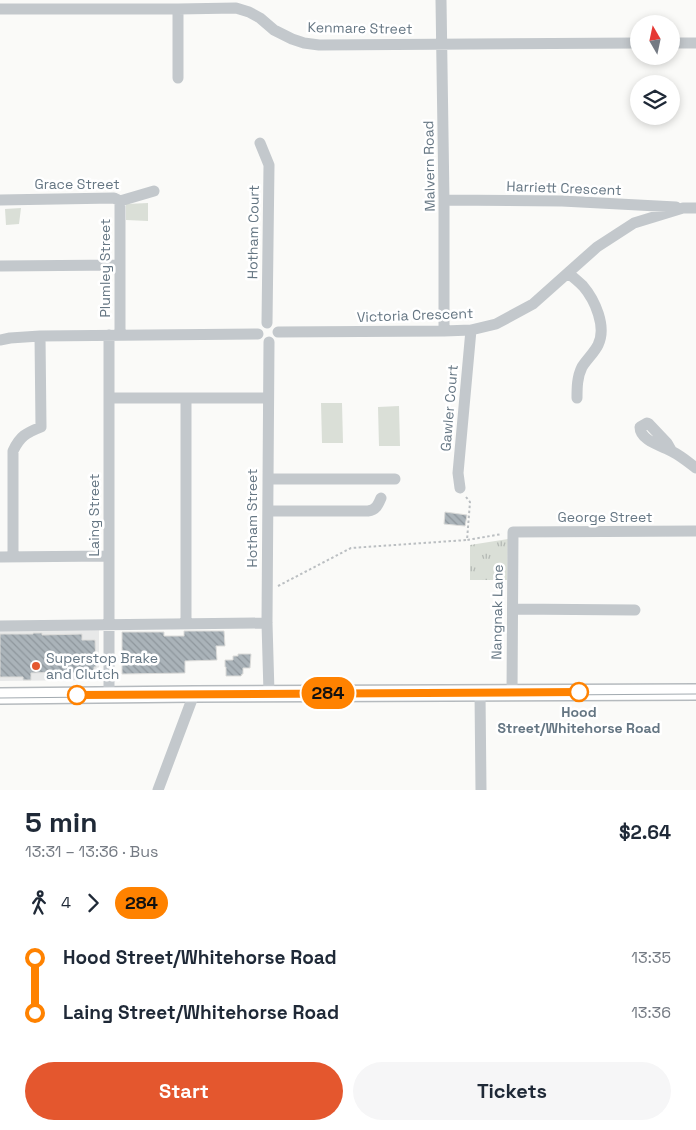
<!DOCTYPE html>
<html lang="en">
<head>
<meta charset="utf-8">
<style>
  body { margin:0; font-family:"Space Grotesk",sans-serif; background:#f6f6f7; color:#1f2937; height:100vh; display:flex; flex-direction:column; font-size:19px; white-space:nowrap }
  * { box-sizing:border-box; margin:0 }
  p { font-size:16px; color:#747a83 }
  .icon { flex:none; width:28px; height:28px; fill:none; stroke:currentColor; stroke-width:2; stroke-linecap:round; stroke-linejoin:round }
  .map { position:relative; height:790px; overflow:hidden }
  .sheet { display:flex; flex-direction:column; background:#fff; flex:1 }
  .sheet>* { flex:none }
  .badge { padding:0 10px; border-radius:16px; font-size:18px; line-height:32px }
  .needle { width:32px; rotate:351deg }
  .buttons { position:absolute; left:630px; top:15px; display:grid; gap:10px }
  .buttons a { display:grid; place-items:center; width:50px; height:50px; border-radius:50%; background:#fff; box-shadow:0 2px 8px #0003; font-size:25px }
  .map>.badge { position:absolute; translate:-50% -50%; box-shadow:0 0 0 2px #fff }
  .legs { display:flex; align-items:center; gap:8px; height:55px; padding:0 25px; font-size:16px }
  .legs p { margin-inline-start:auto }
  .headline { display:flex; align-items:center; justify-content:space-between; height:85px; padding:0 25px }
  h1 { font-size:28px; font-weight:800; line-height:38px }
  .cta { display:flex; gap:10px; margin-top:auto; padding:10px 25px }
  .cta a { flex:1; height:58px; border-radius:30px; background:#e4572e; color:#fff; font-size:20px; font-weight:800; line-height:58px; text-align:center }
  .cta a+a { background:#f6f6f7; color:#1f2937 }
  ul { padding:0 25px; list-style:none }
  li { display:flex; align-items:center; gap:18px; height:55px; font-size:19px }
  li i { display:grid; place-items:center; width:8px; height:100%; margin:0 6px; background:currentColor }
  li i::after { content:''; width:12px; height:12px; margin:-6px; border:4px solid; border-radius:50%; background:#fff }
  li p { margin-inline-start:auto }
  li:first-child i { background:linear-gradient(#0000 50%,currentColor 0) }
  li:last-child i { background:linear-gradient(currentColor 50%,#0000 0) }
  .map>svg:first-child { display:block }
  .built { fill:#e8e9e9 }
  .grass { fill:url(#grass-tufts) }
  .garden { fill:#dadfd7 }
  .building { fill:url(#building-back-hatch); stroke:#dcdcda }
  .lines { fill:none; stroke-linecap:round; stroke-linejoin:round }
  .major-casing { stroke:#b5babe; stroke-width:18 }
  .path { stroke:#bbbfc2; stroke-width:2; stroke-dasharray:2.5 2.5; stroke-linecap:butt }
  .minor { stroke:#c3c8cc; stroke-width:11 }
  .major { stroke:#fff; stroke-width:15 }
  .tram { stroke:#a2aab0; stroke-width:1 }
  .line-1-casing { stroke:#fff; stroke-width:11 }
  .line-1 { stroke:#ff8200; stroke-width:8 }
  .poi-dot { fill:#e4572e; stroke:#fff; stroke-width:2 }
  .stop-1-dot { fill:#fff; stroke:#ff8200; stroke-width:2.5 }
  .labels { text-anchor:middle; stroke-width:5; stroke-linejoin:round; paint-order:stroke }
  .street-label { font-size:14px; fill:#657683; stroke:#fff }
  .poi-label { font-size:14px; fill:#657683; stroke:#fff; text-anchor:start }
  .stop-label { font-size:14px; font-weight:bold; fill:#657683; stroke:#fff }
</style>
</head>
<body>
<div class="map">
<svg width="696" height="790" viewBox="0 0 696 790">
  <defs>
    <pattern id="grass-tufts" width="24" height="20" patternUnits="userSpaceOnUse" patternTransform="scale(1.25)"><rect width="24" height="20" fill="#dadfd7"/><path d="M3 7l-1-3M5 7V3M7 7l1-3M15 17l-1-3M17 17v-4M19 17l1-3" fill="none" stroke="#b4b9b4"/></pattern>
    <pattern id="building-back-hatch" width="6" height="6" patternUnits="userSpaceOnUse" patternTransform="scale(1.25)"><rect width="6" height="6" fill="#aab3b9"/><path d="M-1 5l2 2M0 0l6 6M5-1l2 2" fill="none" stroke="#8e969c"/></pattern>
  </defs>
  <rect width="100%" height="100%" fill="#fafaf8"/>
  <path class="built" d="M0,622H99V680L0,681Z"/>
  <path class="grass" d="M508,539L507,580H470V545Z"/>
  <path class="garden" d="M148,203V221L126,220V204Z
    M21,208L19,224L6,225L5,209Z
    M321,403H342L343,443H322Z
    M399,406L400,446H379L378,407Z"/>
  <path class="building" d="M445,512L467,515L465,526L444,524Z
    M184,631H224L225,646H216L217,660L185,661V673L122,674V632H164V636H184Z
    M33,633H42V635L82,634V640H95L96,667H94V672L71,673V677H63V672L31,673V680H23V677H0V634H33Z
    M238,654H251L250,668H243V674H242L241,676H226V667H225V660H233V656H238Z"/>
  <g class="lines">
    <defs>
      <path id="major" d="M0,696L194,694L696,692"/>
    </defs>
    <use href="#major" class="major-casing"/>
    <path class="path" d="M466,497L470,502L467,540L502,534
      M278,586L351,548L467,540"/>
    <path class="minor" d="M441,0L444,200V331
      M0,9H178L236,8L249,12L260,18L274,30L292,39L304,43L319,45L639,43
      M671,43H696
      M178,78V9
      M260,143L269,165L267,323
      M0,200L114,198L120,201L154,191
      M444,200L562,201L676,207
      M120,201V335
      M0,266L120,265
      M568,273C573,277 579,282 583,286C595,300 607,327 598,345C594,353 587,359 582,367C577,377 577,388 577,398
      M278,332L444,331L471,330L496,324L533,304L597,247L634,223L683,208H696
      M109,335V694
      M0,340L10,338L40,336L258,334
      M109,398H268
      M186,398V624
      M671,450L667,443L649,424L647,423L640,427C640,441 663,446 673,452C681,456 688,462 696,468
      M268,479H395
      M460,488L458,473L471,330
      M268,511H368C376,510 378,505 381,498
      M0,557L109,556
      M13,557V451C20,436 26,433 41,427L40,336
      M513,609L635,610
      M0,626L267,623
      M269,693L267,623L269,342
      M480,693L481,790
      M512,693L513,532L696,531
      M158,790L194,694"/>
    <use href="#major" class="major"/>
    <path class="tram" d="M0,698L193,696H412L696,694"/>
  </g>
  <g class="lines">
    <defs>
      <path id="line-1" d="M77,695L579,692"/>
    </defs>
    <use href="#line-1" class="line-1-casing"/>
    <use href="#line-1" class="line-1"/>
  </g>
  <circle class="poi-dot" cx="36" cy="666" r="5"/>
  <g class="stop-1-dot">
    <circle cx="579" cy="692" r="9"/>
    <circle cx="77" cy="695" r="9"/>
  </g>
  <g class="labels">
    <g class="street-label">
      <text transform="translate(360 28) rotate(1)" y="5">Kenmare Street</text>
      <text transform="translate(429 166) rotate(-91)" y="5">Malvern Road</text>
      <text x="77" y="189">Grace Street</text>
      <text transform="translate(564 188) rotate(2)" y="5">Harriett Crescent</text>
      <text transform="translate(253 232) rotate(-89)" y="5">Hotham Court</text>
      <text transform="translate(105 268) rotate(-90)" y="5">Plumley Street</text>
      <text transform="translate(415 315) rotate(-2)" y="5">Victoria Crescent</text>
      <text transform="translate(449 408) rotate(-85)" y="5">Gawler Court</text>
      <text transform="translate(94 515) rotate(-90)" y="5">Laing Street</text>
      <text x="605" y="522">George Street</text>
      <text transform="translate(252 518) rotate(-90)" y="5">Hotham Street</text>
      <text transform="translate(497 612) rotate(-89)" y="5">Nangnak Lane</text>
    </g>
    <g class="poi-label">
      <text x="46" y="663">Superstop Brake<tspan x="46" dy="16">and Clutch</tspan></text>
    </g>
    <g class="stop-label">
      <text x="579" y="717">Hood<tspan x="579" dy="16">Street/Whitehorse Road</tspan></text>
    </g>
  </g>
</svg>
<div class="buttons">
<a><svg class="needle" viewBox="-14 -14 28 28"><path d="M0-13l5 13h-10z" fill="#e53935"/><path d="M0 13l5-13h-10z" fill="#747a83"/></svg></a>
<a><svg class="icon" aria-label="layers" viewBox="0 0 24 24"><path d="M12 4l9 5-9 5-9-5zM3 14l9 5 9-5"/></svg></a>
</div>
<b class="badge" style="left:328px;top:693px;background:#ff8200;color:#111">284</b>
</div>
<section class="sheet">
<div class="headline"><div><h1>5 min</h1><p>13:31 – 13:36 · Bus</p></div><b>$2.64</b></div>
<div class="legs"><svg class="icon" aria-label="walk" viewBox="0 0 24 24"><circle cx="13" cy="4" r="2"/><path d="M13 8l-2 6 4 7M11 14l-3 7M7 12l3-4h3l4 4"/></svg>4<svg class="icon" aria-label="forward" viewBox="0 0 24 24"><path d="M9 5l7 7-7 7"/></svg><b class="badge" style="background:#ff8200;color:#111">284</b></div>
<ul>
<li><i style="color:#ff8200"></i><b>Hood Street/Whitehorse Road</b><p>13:35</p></li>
<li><i style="color:#ff8200"></i><b>Laing Street/Whitehorse Road</b><p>13:36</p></li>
</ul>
<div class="cta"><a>Start</a><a>Tickets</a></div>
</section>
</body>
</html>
